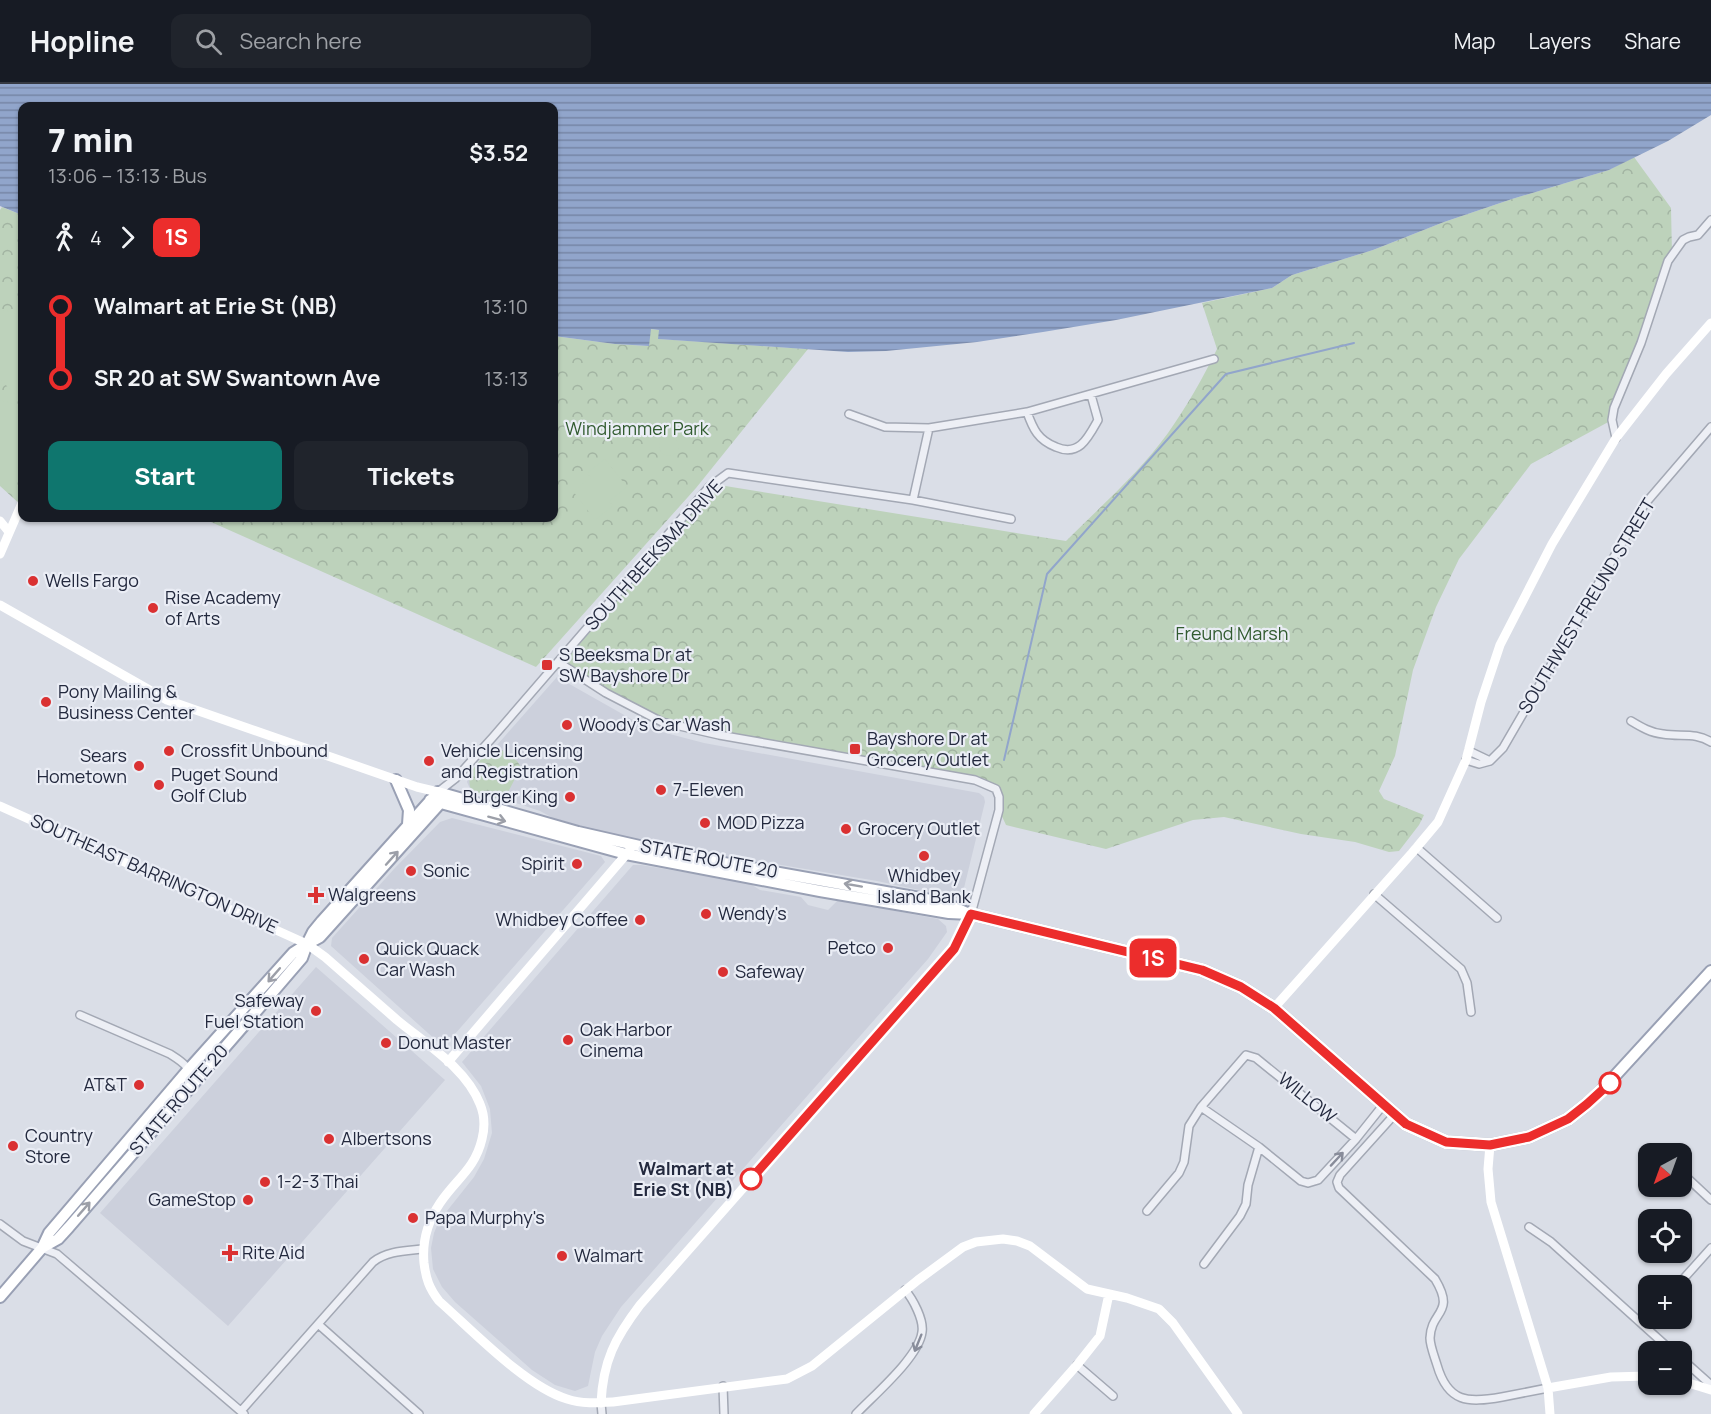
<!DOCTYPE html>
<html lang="en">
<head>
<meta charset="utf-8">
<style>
  body { margin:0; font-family:Manrope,sans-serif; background:#20242c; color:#f1f3f6; height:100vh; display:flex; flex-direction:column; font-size:22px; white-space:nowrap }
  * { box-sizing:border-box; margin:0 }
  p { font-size:20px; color:#9ea1a6 }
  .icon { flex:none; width:33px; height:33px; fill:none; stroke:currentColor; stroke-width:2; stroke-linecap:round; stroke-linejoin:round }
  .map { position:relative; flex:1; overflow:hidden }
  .details { position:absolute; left:18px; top:18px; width:540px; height:420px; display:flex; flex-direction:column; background:#171b24; border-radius:12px; box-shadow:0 2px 4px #0004 }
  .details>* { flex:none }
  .badge { padding:0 12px; border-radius:9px; font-size:21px; line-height:39px }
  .needle { width:39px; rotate:221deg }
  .buttons { position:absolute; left:1638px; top:1059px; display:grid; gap:12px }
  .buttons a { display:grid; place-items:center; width:54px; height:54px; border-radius:12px; background:#171b24; box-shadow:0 2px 4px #0004; font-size:30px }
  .map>.badge { position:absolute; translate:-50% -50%; box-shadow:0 0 0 3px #fff }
  .legs { display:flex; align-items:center; gap:9px; height:66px; padding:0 30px; font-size:20px }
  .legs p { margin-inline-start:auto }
  .headline { display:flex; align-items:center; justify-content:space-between; height:102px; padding:0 30px }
  h1 { font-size:33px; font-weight:800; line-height:45px }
  .button { display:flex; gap:12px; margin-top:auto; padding:12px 30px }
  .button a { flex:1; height:69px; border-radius:12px; background:#0f766e; color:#fff; font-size:24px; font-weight:800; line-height:69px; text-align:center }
  .button a+a { background:#20242c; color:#f1f3f6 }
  ul { padding:0 30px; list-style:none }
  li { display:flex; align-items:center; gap:21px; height:72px; font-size:22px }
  li i { display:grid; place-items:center; width:9px; height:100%; margin:0 8px; background:currentColor }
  li i::after { content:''; width:15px; height:15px; margin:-8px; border:4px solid; border-radius:50%; background:#171b24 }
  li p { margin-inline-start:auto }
  li:first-child i { background:linear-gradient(#0000 50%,currentColor 0) }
  li:last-child i { background:linear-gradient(currentColor 50%,#0000 0) }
  header { display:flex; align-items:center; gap:36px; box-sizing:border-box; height:84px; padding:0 30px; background:#171b24; border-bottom:2px solid #363941 }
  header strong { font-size:28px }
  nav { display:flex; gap:33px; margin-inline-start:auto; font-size:21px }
  .search { width:420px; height:54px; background:#20242c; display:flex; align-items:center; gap:15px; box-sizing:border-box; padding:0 21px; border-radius:12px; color:#9ea1a6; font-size:22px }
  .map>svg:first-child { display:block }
  .built { fill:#ccd0dc }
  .park { fill:url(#park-crowns) }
  .garden { fill:#bdd2bb }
  .water { fill:url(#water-rules) }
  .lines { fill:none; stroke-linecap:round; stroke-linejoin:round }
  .stream { stroke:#91a5cb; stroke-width:2 }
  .street-casing { stroke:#a3a8b4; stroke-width:10 }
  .primary-casing { stroke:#99a0b4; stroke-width:14 }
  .street { stroke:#edeff5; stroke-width:7 }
  .secondary { stroke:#fff; stroke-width:9 }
  .primary { stroke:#fff; stroke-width:10 }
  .oneway { stroke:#9c9fa8 }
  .oneway2 { stroke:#888c9a }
  .line-1-casing { stroke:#fff; stroke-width:14 }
  .line-1 { stroke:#ec2d2c; stroke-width:9 }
  .poi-dot { fill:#da3132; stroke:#eaedf5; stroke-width:2 }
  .stop-1-dot { fill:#fff; stroke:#ec2d2c; stroke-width:3 }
  .labels { text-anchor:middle; stroke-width:4.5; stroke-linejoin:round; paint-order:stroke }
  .park-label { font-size:18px; fill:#315b2f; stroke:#eaedf5 }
  .street-label { font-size:18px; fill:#23293e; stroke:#eaedf5 }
  .poi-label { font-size:18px; fill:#23293e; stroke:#eaedf5; text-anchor:start }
  .stop-label { font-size:18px; font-weight:bold; fill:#23293e; stroke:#eaedf5; text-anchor:end }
</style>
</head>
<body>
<header>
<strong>Hopline</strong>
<div class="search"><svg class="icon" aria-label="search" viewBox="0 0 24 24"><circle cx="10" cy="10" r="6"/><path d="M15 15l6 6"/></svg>Search here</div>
<nav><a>Map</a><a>Layers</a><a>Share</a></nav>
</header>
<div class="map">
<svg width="1711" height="1330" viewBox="0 0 1711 1330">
  <defs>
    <pattern id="park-crowns" width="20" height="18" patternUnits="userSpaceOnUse" patternTransform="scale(1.5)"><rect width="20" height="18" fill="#bdd2bb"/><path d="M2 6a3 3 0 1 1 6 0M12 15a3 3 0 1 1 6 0" fill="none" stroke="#a2b4a2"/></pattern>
    <pattern id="water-rules" width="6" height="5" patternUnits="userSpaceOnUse" patternTransform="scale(1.5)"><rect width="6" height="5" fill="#91a5cb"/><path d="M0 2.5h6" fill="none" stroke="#7686a6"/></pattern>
  </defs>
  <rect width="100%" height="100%" fill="#dadee7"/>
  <path class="built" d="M557,593L633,636L662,648L704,659L979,709L984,713L985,718L963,808L961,812L957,814L877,797L691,766L609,750L553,734L540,727L516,719L471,707L467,698L468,694Z
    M452,734L601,772L605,778L448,958L444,959L438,958L331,862L332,854L394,785L440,738Z
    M633,781H641L749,799L760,806L801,813L808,821L828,826L838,816L938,835L946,842L947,848L928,875L621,1223L602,1252L595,1268L588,1302L575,1307L555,1301L532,1286L455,1218L442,1203L433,1185L431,1164L434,1149L439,1137L474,1093L484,1075L492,1049L490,1025L481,1002L462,978Z
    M316,883L445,996L228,1242L100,1129Z"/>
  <path class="park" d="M1634,73L1671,124L1672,170L1612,336L1531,380L1459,475L1436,523L1413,586L1395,672L1379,707L1384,715L1424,731L1419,741L1399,767L1389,768L1355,758L1301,750L1224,733L1193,736L1106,765L1006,741L999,726V713L986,699L662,638L558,578L713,400L1066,457C1101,422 1139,389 1168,349C1187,322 1203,294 1217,265L1202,219L1272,204L1292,191L1373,166L1444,138L1512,115L1609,86Z
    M2,123L22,131V422L0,402V126Z
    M650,245L659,246V255L808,265L696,404L536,583L202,434H554V252L615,260L648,262Z
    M495,661L517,677L521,683L504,716L472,707C462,689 483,674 495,661Z"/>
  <path class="garden" d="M0,225L22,231V315L11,307L0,294Z
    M0,316L22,322V377L9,397H0Z
    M659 362a10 10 0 1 1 20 0a10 10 0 1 1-20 0Z
    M605,375L627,403L609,417L613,422L595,436L573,407L591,394L587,389Z"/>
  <path class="water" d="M0,0H1711V31L1668,57L1609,86L1512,115L1444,138L1373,166L1292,191L1272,204L1116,236L1043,248L977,258L886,267L848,268L658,255L659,246L651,245L649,262L615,260L554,252V22H22V131L0,122Z"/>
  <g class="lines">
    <path class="stream" d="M1004,676L1047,490L1226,290L1354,259"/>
    <defs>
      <path id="street" d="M1027,328C1033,345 1038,356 1056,363C1079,373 1088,354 1098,336L1091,311
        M849,330L885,343L929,344L1027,328L1214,275
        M1616,354L1612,336L1614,324L1641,259L1668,177L1683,156L1689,153L1698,151L1711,136
        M913,416L929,344
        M558,578L606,609L662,638L719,651L975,696L996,705L999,713V726L971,830
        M1631,637C1641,643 1651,649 1663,650C1680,653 1696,648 1711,658
        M1469,667L1490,677
        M1466,676L1479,680L1490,677L1503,664L1644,421L1711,343
        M438,708L456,694L493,653L709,403L728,389L913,416L1011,435
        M1417,764L1497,834
        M1374,810L1461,885L1467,899L1471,928
        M80,931L170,970C186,980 193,984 187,1004
        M1201,1023L1259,1063L1301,1097L1308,1099L1318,1096L1356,1055L1384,1020
        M1395,1030L1340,1091L1337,1098L1339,1104L1435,1195C1456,1230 1431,1226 1430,1254C1430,1262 1435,1274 1437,1281C1448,1319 1468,1319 1502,1313C1517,1310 1532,1307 1548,1304
        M1682,1089L1711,1116
        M1147,1127L1179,1089L1184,1078L1189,1042L1201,1023L1246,971L1256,974L1356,1055
        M0,1140L23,1157L57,1170L244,1330
        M1529,1143L1551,1158L1673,1268
        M1204,1180L1240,1132L1246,1120L1248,1101L1259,1063
        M1677,1202L1711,1164
        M318,1240L419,1330
        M1682,1275L1711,1301
        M1077,1281L1113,1312
        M723,1302L724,1330
        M601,1319L602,1330
        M241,1327L373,1178C387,1167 405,1167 423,1165
        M856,1330C874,1311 919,1273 922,1248C924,1236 913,1215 905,1206"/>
      <path id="primary" d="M396,696L409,726L408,740
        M430,716L626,770L820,807L949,829L971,830L1202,886L1241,903L1274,924L1406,1040L1446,1058L1490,1061L1529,1053L1568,1035L1587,1020L1602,1006L1711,887
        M42,1164L58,1155L69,1143L272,909L302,874L307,860L320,853L444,715
        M0,1213L42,1164L49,1149L188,986L293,869L307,860L313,848L322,837L438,708L578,748L679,771L942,818L965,828"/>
    </defs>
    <use href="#street" class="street-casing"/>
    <use href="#primary" class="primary-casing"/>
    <use href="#street" class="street"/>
    <path class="secondary" d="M0,437L9,448
      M0,470L22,419
      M0,521L167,616L417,703L438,708
      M0,722L307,860L325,873C349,894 373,915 397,936C426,960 466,984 480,1020C485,1032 485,1043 482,1055C475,1085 456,1095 440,1119C428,1137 422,1158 424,1179C426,1195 429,1204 439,1217C473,1247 525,1302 567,1315C582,1320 597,1319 613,1318L787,1295L812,1282L918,1196L963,1163L976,1158L1003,1155L1017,1157L1030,1162L1087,1205L1127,1214L1159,1225L1173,1239L1238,1330
      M1274,924L1412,769L1438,738L1466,676L1481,618L1500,561L1552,460L1616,354L1666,290L1711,239
      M448,978L630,766
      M1490,1061L1488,1085L1491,1118L1548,1304L1550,1330
      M1682,1297L1711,1306
      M1548,1304L1611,1293L1648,1292
      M601,1319C603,1277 615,1254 640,1221L954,865L971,830
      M1034,1330L1077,1281L1100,1252L1109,1210"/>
    <use href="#primary" class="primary"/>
  </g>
  <defs><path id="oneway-shaft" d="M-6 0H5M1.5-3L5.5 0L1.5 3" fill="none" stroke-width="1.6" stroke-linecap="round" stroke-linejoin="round" transform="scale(1.5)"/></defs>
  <g class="oneway">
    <use href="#oneway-shaft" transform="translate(497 735) rotate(15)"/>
    <use href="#oneway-shaft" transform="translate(392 774) rotate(-48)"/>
    <use href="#oneway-shaft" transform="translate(853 801) rotate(-170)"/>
    <use href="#oneway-shaft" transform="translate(274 891) rotate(131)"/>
    <use href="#oneway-shaft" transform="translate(84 1125) rotate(-49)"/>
  </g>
  <g class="oneway2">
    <use href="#oneway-shaft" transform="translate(1337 1075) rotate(-47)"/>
    <use href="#oneway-shaft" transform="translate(918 1259) rotate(112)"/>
  </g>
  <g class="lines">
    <defs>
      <path id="line-1" d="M751,1095L954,865L971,830L1202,886L1241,903L1274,924L1406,1040L1446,1058L1490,1061L1529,1053L1568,1035L1587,1020L1610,999"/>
    </defs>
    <use href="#line-1" class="line-1-casing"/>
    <use href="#line-1" class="line-1"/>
  </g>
  <g class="poi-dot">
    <circle cx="33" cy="497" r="6"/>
    <circle cx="153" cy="524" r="6"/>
    <rect x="541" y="575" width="12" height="12" rx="3"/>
    <circle cx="46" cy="618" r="6"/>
    <circle cx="567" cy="641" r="6"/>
    <rect x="849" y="659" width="12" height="12" rx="3"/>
    <circle cx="169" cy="667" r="6"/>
    <circle cx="429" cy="677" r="6"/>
    <circle cx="139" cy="682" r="6"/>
    <circle cx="159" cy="701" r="6"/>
    <circle cx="661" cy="706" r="6"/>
    <circle cx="570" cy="713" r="6"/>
    <circle cx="705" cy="739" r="6"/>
    <circle cx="846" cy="745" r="6"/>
    <circle cx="924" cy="772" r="6"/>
    <circle cx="577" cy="780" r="6"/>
    <circle cx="411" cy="787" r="6"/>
    <path d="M313 802h6v6h6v6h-6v6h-6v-6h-6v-6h6z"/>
    <circle cx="706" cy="830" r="6"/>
    <circle cx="640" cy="836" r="6"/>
    <circle cx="888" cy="864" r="6"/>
    <circle cx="364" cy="875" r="6"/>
    <circle cx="723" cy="888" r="6"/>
    <circle cx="316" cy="927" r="6"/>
    <circle cx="568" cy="956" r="6"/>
    <circle cx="386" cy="959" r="6"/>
    <circle cx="139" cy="1001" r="6"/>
    <circle cx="329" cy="1055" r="6"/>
    <circle cx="13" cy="1062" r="6"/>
    <circle cx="265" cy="1098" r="6"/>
    <circle cx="248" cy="1116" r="6"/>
    <circle cx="413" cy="1134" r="6"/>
    <path d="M227 1160h6v6h6v6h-6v6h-6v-6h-6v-6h6z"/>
    <circle cx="562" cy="1172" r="6"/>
  </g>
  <g class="stop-1-dot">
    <circle cx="1610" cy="999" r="10"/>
    <circle cx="751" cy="1095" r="10"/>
  </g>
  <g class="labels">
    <g class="park-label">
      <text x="637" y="351">Windjammer Park</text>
      <text x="1232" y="556">Freund Marsh</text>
    </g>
    <g class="street-label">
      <text transform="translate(654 471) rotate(-48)" y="6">SOUTH BEEKSMA DRIVE</text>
      <text transform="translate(1587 522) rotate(-59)" y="6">SOUTHWEST FREUND STREET</text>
      <text transform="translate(709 775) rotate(11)" y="6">STATE ROUTE 20</text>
      <text transform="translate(154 790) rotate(24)" y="6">SOUTHEAST BARRINGTON DRIVE</text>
      <text transform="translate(1307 1014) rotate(39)" y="6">WILLOW</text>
      <text transform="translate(179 1016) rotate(-49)" y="6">STATE ROUTE 20</text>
    </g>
    <g class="poi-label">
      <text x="45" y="503">Wells Fargo</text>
      <text x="165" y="520">Rise Academy<tspan x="165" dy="21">of Arts</tspan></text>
      <text x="559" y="577">S Beeksma Dr at<tspan x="559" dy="21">SW Bayshore Dr</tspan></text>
      <text x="58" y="614">Pony Mailing &amp;<tspan x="58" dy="21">Business Center</tspan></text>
      <text x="579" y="647">Woody's Car Wash</text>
      <text x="867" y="661">Bayshore Dr at<tspan x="867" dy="21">Grocery Outlet</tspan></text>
      <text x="181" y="673">Crossfit Unbound</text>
      <text x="441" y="673">Vehicle Licensing<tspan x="441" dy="21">and Registration</tspan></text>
      <text x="127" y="678" text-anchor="end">Sears<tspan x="127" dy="21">Hometown</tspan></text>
      <text x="171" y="697">Puget Sound<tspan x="171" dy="21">Golf Club</tspan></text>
      <text x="673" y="712">7-Eleven</text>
      <text x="558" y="719" text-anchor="end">Burger King</text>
      <text x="717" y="745">MOD Pizza</text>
      <text x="858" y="751">Grocery Outlet</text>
      <text x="565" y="786" text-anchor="end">Spirit</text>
      <text x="423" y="793">Sonic</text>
      <text x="924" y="798" text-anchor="middle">Whidbey<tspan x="924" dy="21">Island Bank</tspan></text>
      <text x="328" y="817">Walgreens</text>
      <text x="718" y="836">Wendy's</text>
      <text x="628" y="842" text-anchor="end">Whidbey Coffee</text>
      <text x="876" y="870" text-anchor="end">Petco</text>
      <text x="376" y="871">Quick Quack<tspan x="376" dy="21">Car Wash</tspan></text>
      <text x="735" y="894">Safeway</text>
      <text x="304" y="923" text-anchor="end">Safeway<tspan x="304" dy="21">Fuel Station</tspan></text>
      <text x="580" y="952">Oak Harbor<tspan x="580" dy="21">Cinema</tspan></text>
      <text x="398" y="965">Donut Master</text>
      <text x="127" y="1007" text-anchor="end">AT&amp;T</text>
      <text x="25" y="1058">Country<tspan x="25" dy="21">Store</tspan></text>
      <text x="341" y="1061">Albertsons</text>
      <text x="277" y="1104">1-2-3 Thai</text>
      <text x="236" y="1122" text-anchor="end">GameStop</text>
      <text x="425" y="1140">Papa Murphy's</text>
      <text x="242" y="1175">Rite Aid</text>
      <text x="574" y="1178">Walmart</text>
    </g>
    <g class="stop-label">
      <text x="734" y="1091">Walmart at<tspan x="734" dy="21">Erie St (NB)</tspan></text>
    </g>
  </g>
</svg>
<div class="buttons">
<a><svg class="needle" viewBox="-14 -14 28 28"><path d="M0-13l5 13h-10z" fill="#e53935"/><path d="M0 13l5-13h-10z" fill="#9ea1a6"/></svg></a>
<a><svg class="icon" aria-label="locate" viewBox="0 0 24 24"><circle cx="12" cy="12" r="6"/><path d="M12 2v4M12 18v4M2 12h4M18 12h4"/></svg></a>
<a>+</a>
<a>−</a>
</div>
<b class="badge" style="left:1153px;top:874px;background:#ec2d2c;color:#fff">1S</b>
<section class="details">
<div class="headline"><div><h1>7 min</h1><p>13:06 – 13:13 · Bus</p></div><b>$3.52</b></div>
<div class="legs"><svg class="icon" aria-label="walk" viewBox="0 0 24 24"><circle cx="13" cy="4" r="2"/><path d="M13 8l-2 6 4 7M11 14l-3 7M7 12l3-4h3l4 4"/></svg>4<svg class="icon" aria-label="forward" viewBox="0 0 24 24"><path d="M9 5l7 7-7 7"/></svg><b class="badge" style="background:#ec2d2c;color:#fff">1S</b></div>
<ul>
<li><i style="color:#ec2d2c"></i><b>Walmart at Erie St (NB)</b><p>13:10</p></li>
<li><i style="color:#ec2d2c"></i><b>SR 20 at SW Swantown Ave</b><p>13:13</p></li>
</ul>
<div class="button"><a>Start</a><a>Tickets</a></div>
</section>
</div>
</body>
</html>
